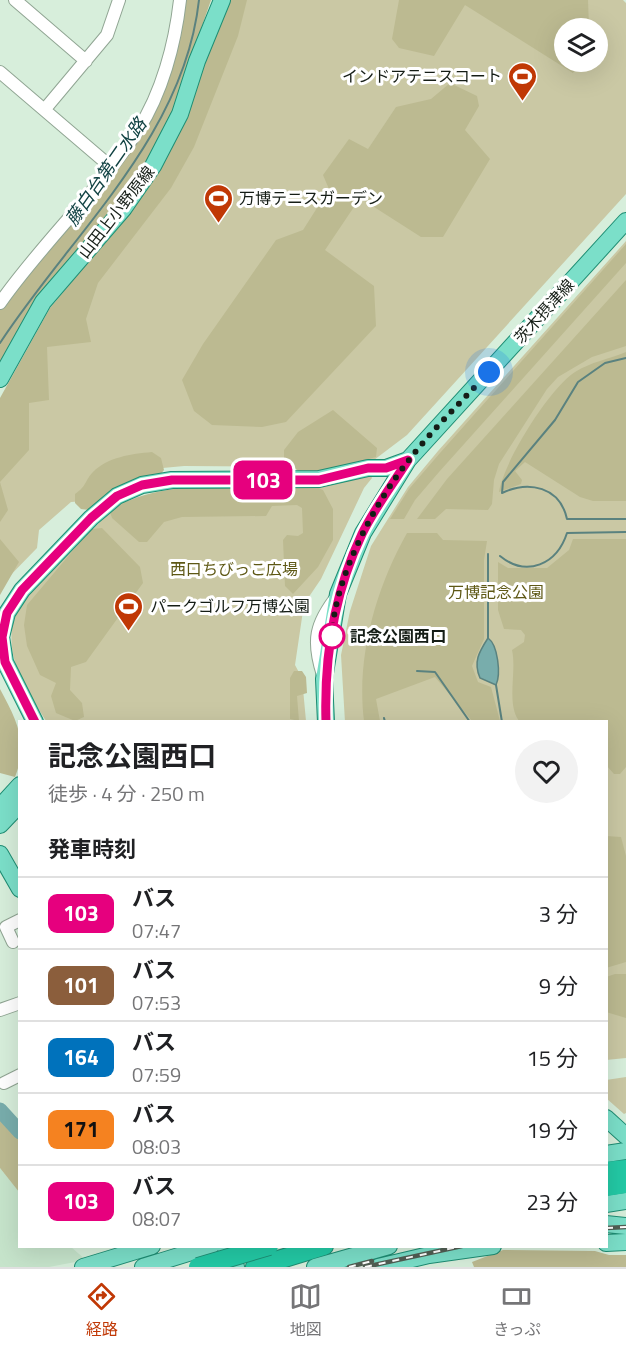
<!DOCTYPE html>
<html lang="ja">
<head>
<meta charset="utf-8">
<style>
  body { margin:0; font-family:"Titillium Web","Noto Sans JP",sans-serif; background:#f2f2f2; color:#202124; height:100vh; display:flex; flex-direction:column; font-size:22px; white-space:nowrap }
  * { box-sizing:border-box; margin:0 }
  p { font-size:20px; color:#757577 }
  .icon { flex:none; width:33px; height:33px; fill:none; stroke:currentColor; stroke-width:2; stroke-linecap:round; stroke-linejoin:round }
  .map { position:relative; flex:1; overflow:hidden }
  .drawer { position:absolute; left:18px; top:720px; width:590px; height:528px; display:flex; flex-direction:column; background:#fff; border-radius:0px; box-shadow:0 6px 24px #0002 }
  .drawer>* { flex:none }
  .badge { padding:0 12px; border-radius:9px; font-size:21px; line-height:39px }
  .tools { position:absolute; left:554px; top:18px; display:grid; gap:12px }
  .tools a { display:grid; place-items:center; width:54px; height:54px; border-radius:50%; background:#fff; box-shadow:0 6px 24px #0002; font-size:30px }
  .you { position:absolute; width:30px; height:30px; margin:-15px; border:4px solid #fff; border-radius:50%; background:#1a73e8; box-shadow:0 0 0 9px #1a73e833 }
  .map>.badge { position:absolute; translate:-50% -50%; box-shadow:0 0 0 3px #fff }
  h2 { padding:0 30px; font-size:22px; line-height:54px }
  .round { display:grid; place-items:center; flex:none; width:63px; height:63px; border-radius:32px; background:#f2f2f2 }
  .head { display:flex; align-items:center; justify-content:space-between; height:102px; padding:0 30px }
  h1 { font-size:28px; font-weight:700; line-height:45px }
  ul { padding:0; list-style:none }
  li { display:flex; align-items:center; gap:18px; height:72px; padding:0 30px; border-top:2px solid #e0e0e0 }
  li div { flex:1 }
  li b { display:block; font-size:22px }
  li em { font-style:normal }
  li .badge { min-width:66px; font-weight:700; text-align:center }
  .tabs { display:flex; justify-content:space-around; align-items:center; height:84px; border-top:2px solid #e0e0e0; background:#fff; font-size:16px; color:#757577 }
  .tabs a { display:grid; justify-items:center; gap:3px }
  .tabs .selected { color:#c03805 }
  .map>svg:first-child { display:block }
  .built { fill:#c6e4cb }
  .green { fill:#cac8a4; fill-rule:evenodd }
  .forest { fill:#bcba91 }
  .water { fill:#78adac; stroke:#5a827f; stroke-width:1.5 }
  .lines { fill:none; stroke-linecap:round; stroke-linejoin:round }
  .stream { stroke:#5a827f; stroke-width:2 }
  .river { stroke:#78adac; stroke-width:15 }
  .minor-casing { stroke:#90a593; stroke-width:14 }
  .major-casing { stroke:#1e8d73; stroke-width:18 }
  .highway-casing { stroke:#1e8d73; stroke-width:20 }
  .minor { stroke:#fff; stroke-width:12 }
  .major { stroke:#7bdfc9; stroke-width:16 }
  .highway { stroke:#23c9a5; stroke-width:18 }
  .rail-casing { stroke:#515e53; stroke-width:4.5 }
  .rail { stroke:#fff; stroke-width:2; stroke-dasharray:7; stroke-linecap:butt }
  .highway-bridge-casing { stroke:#1e8d73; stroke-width:20; stroke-linecap:butt }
  .highway-bridge { stroke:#23c9a5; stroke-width:18 }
  .line-casing { stroke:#fff; stroke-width:14 }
  .line { stroke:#e6007e; stroke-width:9 }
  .walk { stroke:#151d16; stroke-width:6; stroke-dasharray:0 10.8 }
  .stop-dot { fill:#fff; stroke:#e6007e; stroke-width:3 }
  .labels { text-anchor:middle; stroke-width:6; stroke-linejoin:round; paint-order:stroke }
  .poi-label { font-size:16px; fill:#151d16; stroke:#fff; text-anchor:start }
  .street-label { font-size:16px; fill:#151d16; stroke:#fff }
  .park-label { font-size:16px; fill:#5e5815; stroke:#fff }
  .stop-label { font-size:16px; font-weight:bold; fill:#151d16; stroke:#fff; text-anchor:start }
  .water-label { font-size:18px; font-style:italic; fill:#114243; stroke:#fff }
</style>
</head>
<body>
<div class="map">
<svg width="626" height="1267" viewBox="0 0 626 1267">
  <rect width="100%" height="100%" fill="#d7eedb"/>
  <path class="built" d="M0,1168L19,1192L20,1246L71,1247L86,1260L49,1267H0Z"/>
  <path class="green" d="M234,0H623L626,3V194L407,435L374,460L322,467L184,466L152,469L85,501L71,502L39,530L37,548L0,586V409L163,177L192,117ZM564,28H597V62H564Z
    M626,241V1058L606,1060V722H345L341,655L350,611L371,546L408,487L438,451Z
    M370,474L372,478L364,488L321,579L304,604L295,665L302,678L306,721H46C22,682 0,652 18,604L120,502Z
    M626,1077V1113L624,1114L606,1098V1080Z"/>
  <path class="forest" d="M185,0H211L164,136L147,167L0,368V310L142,131Z
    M230,0H247L238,36L194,147L171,188L98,283L86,319L91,342L47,347L49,400L29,403V450L0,482L8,510L0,522V398L50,308L129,213L160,171L188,116L204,64Z
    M399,0H588L589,28H564V62H579L573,73L465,5L434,56L399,48L392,39Z
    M450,83L477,96L479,106L465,130L490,159L443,237H421L360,198L325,250L374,286L376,326L286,422L262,427L212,425L194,411L182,380L203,344L276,240L303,230L329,189L323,175L349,139L368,149L396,107L431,99Z
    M626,244V263L439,472L415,500L404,519H390L409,489L440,453Z
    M626,280V346L592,357L558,377L547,389L499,464L494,480L492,504L488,510L446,509L435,519H417L447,479Z
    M626,352V501H593L580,497L525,462L515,471L522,480L521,484L499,492C504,461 549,389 575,372C591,362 609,359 626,352Z
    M333,410L377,448L376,457L318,473L298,471L284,458V450L298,432Z
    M152,452L161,458L164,470L160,475C131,478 111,492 89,510L81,509L75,503V494C87,486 85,480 93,472C108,457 131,454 152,452Z
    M314,486L323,490L333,509V540L318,567L293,594L285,586L283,540L287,535L298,536L303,533L302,508L297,505L272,506L266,516L182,517L164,522L147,542H139L112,518L110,512C153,476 258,487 314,486Z
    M102,528L140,567L143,583L86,662L71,667L70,690L82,703L84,717L75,721L56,713L51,696L56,683L40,675L27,646L24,625L27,605L91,529Z
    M407,533H437L443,540L487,541L484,560V639L472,666L478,682L491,687L500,721H472L435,677L376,699L380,721H364C356,657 376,588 407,533Z
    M0,539L19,562L0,595Z
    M573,539H626V767L620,774H614L606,765V722L519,721C506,703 517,672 512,650L524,642L525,635L521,630L504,629L498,610V562L508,568H547L569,550Z
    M294,671H302L306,677L307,693L297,696L299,721L290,719V678Z
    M0,689C16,719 29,742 15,777L0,773Z
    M606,836L621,837L626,856V962L606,968Z
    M615,974H626V1018L606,1012V977Z
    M0,1117L19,1139V1192L0,1168Z
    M503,1250L595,1251L609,1255H626V1267H474L472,1262Z"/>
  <path class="water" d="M488,638C498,645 501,674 496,685L480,678C473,662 479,652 488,638Z"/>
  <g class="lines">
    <path class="stream" d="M0,343C72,233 184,137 199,0
      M626,358L605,363L578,382L555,420L503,482L502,493C529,480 560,487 567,519H626
      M500,556C527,578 557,564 567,533L626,532
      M488,638V554
      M417,671L435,672L470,722
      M496,685L502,722
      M384,718L385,722"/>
    <path class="river" d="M0,1110L20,1132"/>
    <defs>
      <path id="minor" d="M15,0L86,61
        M0,72L111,167
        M45,109L107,35L119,0
        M0,303C42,243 98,192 138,130C162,93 175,44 180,0
        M323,675C312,641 315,624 338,595
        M13,942L6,927L20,920
        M0,1010L20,1003
        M4,1083L20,1075"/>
      <path id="major" d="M0,379L43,302L124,208L153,166L180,114L197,61L222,0
        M35,722L5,662L1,637L7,613L22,590L91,518L117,496L142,485L172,480L319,479L368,468H386L408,460
        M326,722L324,679L338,594L363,533L408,460L626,221
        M0,807L20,785
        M0,825L20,804
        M0,854L20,889
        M606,1118L626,1136
        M606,1154L626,1151
        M606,1204L626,1201
        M606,1224L626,1226
        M606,1243L626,1242
        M225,1246L236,1267
        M83,1267L152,1246
        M143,1267L211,1246
        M315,1267L389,1246
        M378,1267L429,1255L493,1246"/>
      <path id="highway" d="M606,1171L626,1169
        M606,1187L626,1184
        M255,1267L324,1246"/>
    </defs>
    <use href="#minor" class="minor-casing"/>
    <use href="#major" class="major-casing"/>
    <use href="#highway" class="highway-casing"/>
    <use href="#minor" class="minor"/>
    <use href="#major" class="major"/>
    <use href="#highway" class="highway"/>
    <defs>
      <path id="rail" d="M606,1228L626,1227
        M349,1267L372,1261
        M365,1267L462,1246"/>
    </defs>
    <use href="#rail" class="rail-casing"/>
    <use href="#rail" class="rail"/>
    <defs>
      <path id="highway-bridge" d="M198,1267L269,1246"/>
    </defs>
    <use href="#highway-bridge" class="highway-bridge-casing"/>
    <use href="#highway-bridge" class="highway-bridge"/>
  </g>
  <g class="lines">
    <defs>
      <path id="line" d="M35,722L5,662L2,637L7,613L22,590L91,518L117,496L142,485L172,480H319L368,468H386L408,460C393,484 374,509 362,534C334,593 324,657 326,722"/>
    </defs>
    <use href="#line" class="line-casing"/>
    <use href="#line" class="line"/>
    <path class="walk" d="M332,636C334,580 373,505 409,460C433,429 462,401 489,372"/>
  </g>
  <defs>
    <symbol id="stadium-pin" viewBox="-11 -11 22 30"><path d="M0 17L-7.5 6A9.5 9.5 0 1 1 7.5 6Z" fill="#c03805" stroke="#fff"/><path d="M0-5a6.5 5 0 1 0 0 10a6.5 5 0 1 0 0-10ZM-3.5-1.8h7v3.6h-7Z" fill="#fff"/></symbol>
  </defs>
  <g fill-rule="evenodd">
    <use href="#stadium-pin" x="506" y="60" width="33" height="45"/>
    <use href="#stadium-pin" x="202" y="182" width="33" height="45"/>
    <use href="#stadium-pin" x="112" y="590" width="33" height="45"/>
  </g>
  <circle class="stop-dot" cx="332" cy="636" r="12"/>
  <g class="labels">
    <g class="poi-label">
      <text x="502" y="82" text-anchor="end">インドアテニスコート</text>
      <text x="239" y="204">万博テニスガーデン</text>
      <text x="150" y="612">パークゴルフ万博公園</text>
    </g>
    <g class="street-label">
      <text transform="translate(116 212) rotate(-52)" y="6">山田上小野原線</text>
      <text transform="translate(544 311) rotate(-48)" y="6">茨木摂津線</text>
    </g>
    <g class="park-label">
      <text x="234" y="575">西口ちびっこ広場</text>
      <text x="496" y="598">万博記念公園</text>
    </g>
    <g class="stop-label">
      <text x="350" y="642">記念公園西口</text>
    </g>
    <g class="water-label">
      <text transform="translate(106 172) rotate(-55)" y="6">藤白台第二水路</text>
    </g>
  </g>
</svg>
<div class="tools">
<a><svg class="icon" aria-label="layers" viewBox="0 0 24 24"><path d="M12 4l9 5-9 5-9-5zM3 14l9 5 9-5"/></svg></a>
</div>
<div class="you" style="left:489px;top:372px"></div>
<b class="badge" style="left:263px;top:480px;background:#e6007e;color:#fff">103</b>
<section class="drawer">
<div class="head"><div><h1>記念公園西口</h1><p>徒歩 · 4 分 · 250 m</p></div><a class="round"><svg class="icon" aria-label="heart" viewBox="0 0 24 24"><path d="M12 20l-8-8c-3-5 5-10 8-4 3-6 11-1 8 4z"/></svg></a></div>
<h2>発車時刻</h2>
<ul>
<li><span class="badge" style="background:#e6007e;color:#fff">103</span><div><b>バス</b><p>07:47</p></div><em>3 分</em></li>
<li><span class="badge" style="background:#8b5e3c;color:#fff">101</span><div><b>バス</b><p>07:53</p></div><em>9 分</em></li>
<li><span class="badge" style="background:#0072bc;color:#fff">164</span><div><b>バス</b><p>07:59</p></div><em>15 分</em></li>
<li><span class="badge" style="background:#f58220;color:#111">171</span><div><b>バス</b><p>08:03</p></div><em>19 分</em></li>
<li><span class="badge" style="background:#e6007e;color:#fff">103</span><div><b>バス</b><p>08:07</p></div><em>23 分</em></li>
</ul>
</section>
</div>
<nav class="tabs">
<a class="selected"><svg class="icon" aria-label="directions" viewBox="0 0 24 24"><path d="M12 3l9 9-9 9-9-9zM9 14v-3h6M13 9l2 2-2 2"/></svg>経路</a>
<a><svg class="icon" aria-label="map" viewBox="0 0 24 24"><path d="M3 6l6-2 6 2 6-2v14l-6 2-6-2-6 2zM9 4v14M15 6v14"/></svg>地図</a>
<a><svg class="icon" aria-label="tickets" viewBox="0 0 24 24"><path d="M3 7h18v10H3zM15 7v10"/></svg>きっぷ</a>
</nav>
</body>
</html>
